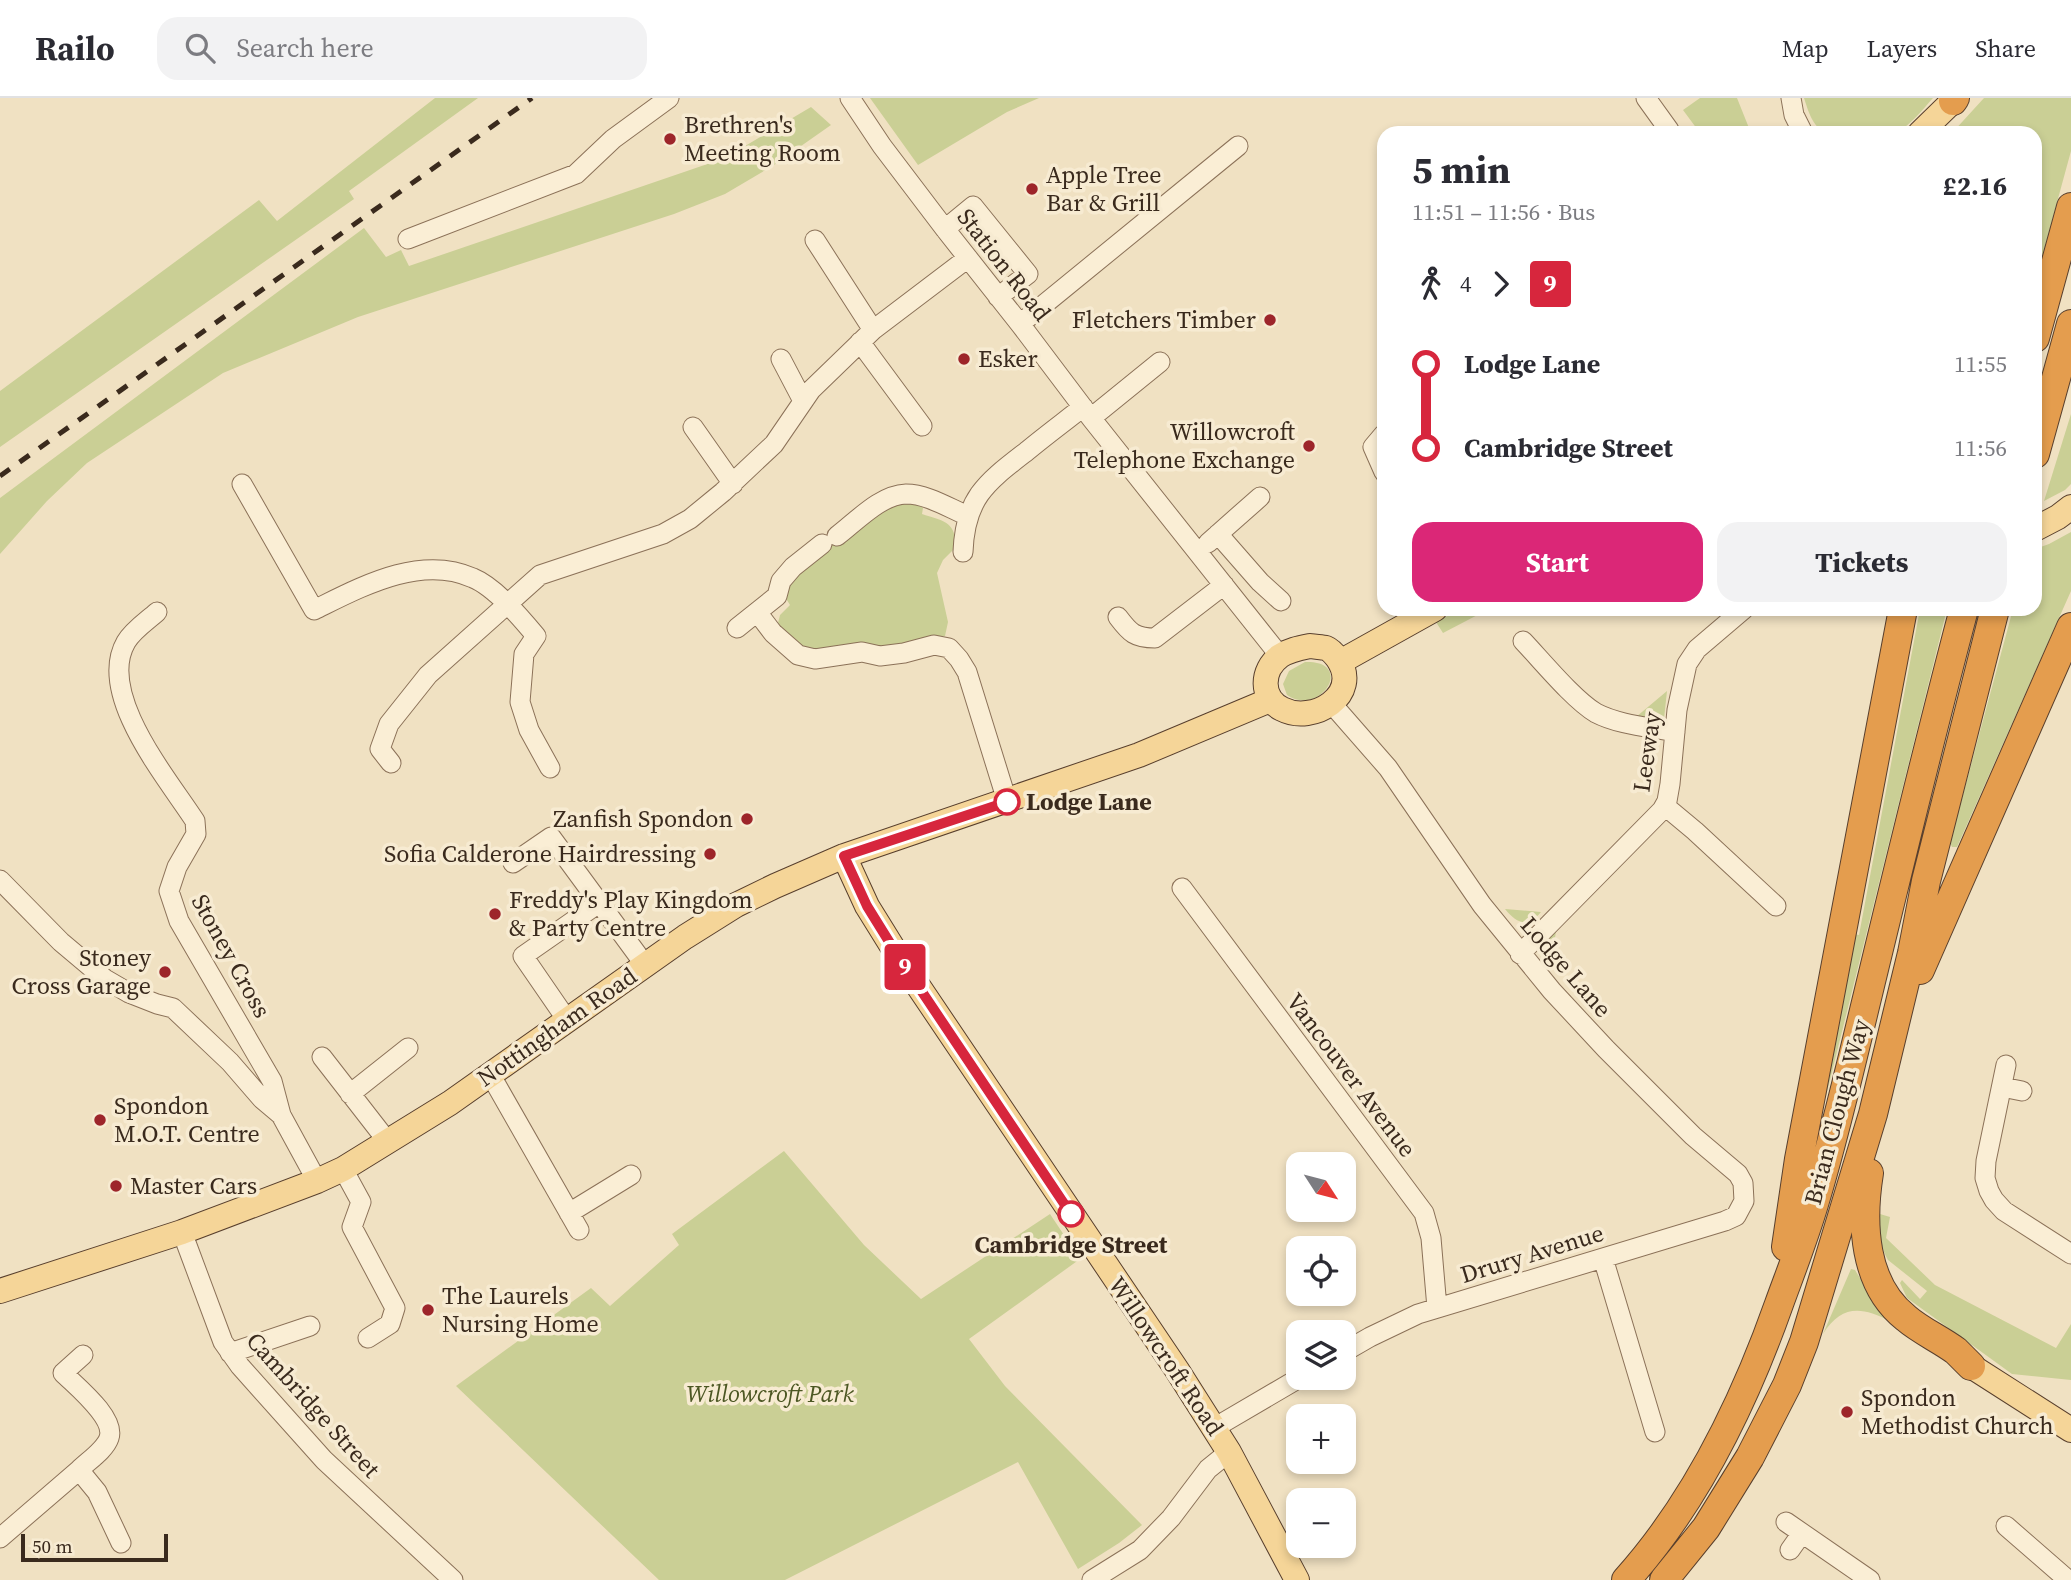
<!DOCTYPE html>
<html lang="en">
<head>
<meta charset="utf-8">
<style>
  body { margin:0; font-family:"Source Serif 4",serif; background:#f2f2f3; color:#2b2b33; height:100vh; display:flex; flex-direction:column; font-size:26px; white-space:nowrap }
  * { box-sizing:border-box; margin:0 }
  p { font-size:23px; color:#7c7c81 }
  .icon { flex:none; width:38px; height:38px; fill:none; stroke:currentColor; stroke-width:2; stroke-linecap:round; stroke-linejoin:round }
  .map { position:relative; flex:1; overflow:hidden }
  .side { position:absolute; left:1377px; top:28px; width:665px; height:490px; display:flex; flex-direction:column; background:#fff; border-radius:21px; box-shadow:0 4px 10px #0003 }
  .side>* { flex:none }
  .badge { padding:0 14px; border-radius:5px; font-size:24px; line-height:46px }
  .needle { width:46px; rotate:126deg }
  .fabs { position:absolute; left:1286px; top:1054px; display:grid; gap:14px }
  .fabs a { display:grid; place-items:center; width:70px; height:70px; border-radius:14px; background:#fff; box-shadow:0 4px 10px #0003; font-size:35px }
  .scale { position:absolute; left:21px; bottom:18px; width:147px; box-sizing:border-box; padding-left:7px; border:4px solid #3a2a1d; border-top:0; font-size:19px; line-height:24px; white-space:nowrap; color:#3a2a1d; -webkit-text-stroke:5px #f7ebd2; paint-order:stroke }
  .map>.badge { position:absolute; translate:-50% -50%; box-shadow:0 0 0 4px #fff }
  .legs { display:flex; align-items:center; gap:10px; height:77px; padding:0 35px; font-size:23px }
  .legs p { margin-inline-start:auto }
  .head { display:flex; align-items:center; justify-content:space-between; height:119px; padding:0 35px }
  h1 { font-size:38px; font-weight:700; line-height:52px }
  .primary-button { display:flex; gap:14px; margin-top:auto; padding:14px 35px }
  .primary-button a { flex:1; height:80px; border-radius:21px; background:#db2777; color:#fff; font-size:28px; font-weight:700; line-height:80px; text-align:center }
  .primary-button a+a { background:#f2f2f3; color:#2b2b33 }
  ul { padding:0 35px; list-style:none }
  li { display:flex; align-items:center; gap:24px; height:84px; font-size:26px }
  li i { display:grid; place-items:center; width:10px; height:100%; margin:0 9px; background:currentColor }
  li i::after { content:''; width:18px; height:18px; margin:-9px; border:5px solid; border-radius:50%; background:#fff }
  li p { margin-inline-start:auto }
  li:first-child i { background:linear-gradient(#0000 50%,currentColor 0) }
  li:last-child i { background:linear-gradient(currentColor 50%,#0000 0) }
  header { display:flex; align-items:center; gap:42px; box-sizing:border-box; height:98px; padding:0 35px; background:#fff; border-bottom:2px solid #e1e1e2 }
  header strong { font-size:33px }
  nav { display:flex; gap:38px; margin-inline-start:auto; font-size:24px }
  .search { width:490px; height:63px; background:#f2f2f3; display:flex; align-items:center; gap:18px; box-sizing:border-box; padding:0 24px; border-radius:21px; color:#7c7c81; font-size:26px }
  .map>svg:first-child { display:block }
  .green { fill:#cacf95 }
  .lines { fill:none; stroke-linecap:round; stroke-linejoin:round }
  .minor-casing { stroke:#8b7158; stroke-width:21 }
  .major-casing { stroke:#583f2d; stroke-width:26 }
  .highway-casing { stroke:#583f2d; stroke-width:30 }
  .minor { stroke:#faeed5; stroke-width:19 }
  .major { stroke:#f5d598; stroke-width:24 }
  .highway { stroke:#e49d4e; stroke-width:28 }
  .rail { stroke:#3a2a1d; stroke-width:5; stroke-dasharray:12 12; stroke-linecap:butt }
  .line-1-casing { stroke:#fff; stroke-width:16 }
  .line-1 { stroke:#d7263d; stroke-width:10 }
  .poi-dot { fill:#9d252a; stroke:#f7ebd2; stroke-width:2.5 }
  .stop-1-dot { fill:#fff; stroke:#d7263d; stroke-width:3.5 }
  .labels { text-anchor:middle; stroke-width:7; stroke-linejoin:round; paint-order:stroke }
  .poi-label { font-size:24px; fill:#3a2a1d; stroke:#f7ebd2; text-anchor:start }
  .street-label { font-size:24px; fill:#3a2a1d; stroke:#f7ebd2 }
  .stop-label { font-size:24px; font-weight:bold; fill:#3a2a1d; stroke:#f7ebd2; text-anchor:start }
  .park-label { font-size:24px; font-style:italic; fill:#4c5723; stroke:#f7ebd2 }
</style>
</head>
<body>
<header>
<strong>Railo</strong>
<div class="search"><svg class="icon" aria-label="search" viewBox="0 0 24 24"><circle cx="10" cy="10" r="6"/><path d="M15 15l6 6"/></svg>Search here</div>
<nav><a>Map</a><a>Layers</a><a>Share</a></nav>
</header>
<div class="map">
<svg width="2071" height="1482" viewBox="0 0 2071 1482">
  <rect width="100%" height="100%" fill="#f0e1c2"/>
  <path class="green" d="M435,0H478L349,93L354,101L0,349V293L259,102L277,123Z
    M870,0H1039L1007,14L918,67Z
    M1700,0H1737L1751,35H1700L1683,12Z
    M1804,0H1933C1923,11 1911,27 1897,34C1893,36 1833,37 1827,35C1813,31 1808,12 1804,0Z
    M1984,0H2071V53L2035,185V35H1952Z
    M811,9L831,27L774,67L725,96L674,116L358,219L223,275L87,365L47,403L0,456V400L364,130L386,159L401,152L409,168L725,60Z
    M2071,316V386L2065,392L2044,403Z
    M903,405L920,407L923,410L922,416C943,423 957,423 955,450L943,462L937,475L948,524L945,538L927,539L899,549L816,553L799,548L784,535L778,525L780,517L790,507L782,494L806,465L881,413Z
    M2071,434V493L1957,749H1952L1950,745L2013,511H2035V451L2049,446Z
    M1460,511H1489L1443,535L1436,524Z
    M1920,511H1947L1826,998V989L1854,836L1859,837Z
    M1305,564C1356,562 1321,620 1287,597L1283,586L1289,573Z
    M1667,593L1664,621L1662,623L1636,619Z
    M1505,811L1541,814C1528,830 1517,826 1505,811Z
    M1558,822L1551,863L1540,848Z
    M784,1053L864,1147L921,1201L1050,1116L1080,1161L969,1241L1005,1288L1142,1427L1119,1445L1078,1471L1018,1364L785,1482H659L456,1288L591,1190L610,1208L679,1147L672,1136Z
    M1880,1116L1890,1119L1886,1140L1935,1187L2056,1250L2071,1226V1282L2012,1276L1907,1200L1900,1185L1902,1182L1920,1201L1927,1193L1888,1162C1880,1148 1878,1132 1880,1116Z
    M1851,1171L1855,1172L1877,1208L1890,1223C1861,1208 1841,1207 1823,1236Z"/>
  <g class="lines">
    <defs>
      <path id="minor" d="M850,0L882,48L945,131L1020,226L1091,320L1280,558
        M1646,0L1669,32
        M1791,0L1794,17L1803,35
        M945,131L973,108L1028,176L998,199
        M408,141L576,76L613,41L669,0
        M815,142L873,232
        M1020,226L1238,48
        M860,244L922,328
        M781,261L803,303
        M1091,320L1160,264
        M693,329L733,386
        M1384,336L1373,349L1384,374
        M242,386L314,512C361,489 420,456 473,480C495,489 521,520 536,538L524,556L520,604L529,632L550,670
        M1218,436L1260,484L1281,503
        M837,438C857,423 880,397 906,396C927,396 949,410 968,418
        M1208,445L1260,399
        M963,454C965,399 987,384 1027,353C1045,338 1064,324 1083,309
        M157,514C147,523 133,532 126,544C96,596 168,681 195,723L196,736L177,769L169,793L179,823L272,983L281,1017L317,1083
        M757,514L773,535L798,557L815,561L862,554L880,558L904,555L934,547L949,550L959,561L967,574L1007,703
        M1118,519C1130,535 1135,540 1155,540L1224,487
        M737,530L777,498L781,483L793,469L822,446
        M1523,543C1542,563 1574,602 1596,615C1619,627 1650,629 1675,634
        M1332,606L1388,670L1482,807L1552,893L1606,951L1693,1038L1738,1076L1743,1085L1744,1103L1736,1118L1725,1123L1418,1216L1370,1239L1344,1254
        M391,665L380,651L389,626L428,577L540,477L663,436L690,421L723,394L774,346L811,292L873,232L968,160
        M1665,708L1695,733L1776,808
        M513,765L551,739L645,867
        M0,782L61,844L105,881L129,895L157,906L173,910L230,964L262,1001L281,1017
        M1182,790L1424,1115L1431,1140L1437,1210
        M1520,856L1662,712L1667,703L1670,686L1677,612L1687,566L1697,551L1744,511
        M567,922L523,858L599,805
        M322,959L388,1044
        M2006,967L1986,1063L1985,1080L1989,1093L1994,1102L2004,1113L2071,1156
        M490,976L579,1132
        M2002,989L2022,993
        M350,996L408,950
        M343,1071L361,1104L352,1129L395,1210L390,1226L368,1240
        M569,1115L631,1077
        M182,1134L223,1244L240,1268L324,1362L453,1482
        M1603,1160L1655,1334
        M230,1255L310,1228
        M1214,1330L1301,1279
        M79,1372C88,1363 105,1352 109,1340C116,1320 77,1289 63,1275L83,1257
        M1786,1424L1870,1482
        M2006,1428L2068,1482
        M0,1440L79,1372L97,1394L121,1445
        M1790,1452L1802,1435
        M1092,1482L1140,1452L1171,1420L1208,1371L1229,1354"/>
      <path id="major" d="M1920,35L1956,0
        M2035,431L2058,419L2071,409
        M1310,548C1315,549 1322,549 1326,550C1331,552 1335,557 1338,561C1362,597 1313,627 1282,611C1260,600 1261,572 1280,558C1289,552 1300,550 1310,548Z
        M1340,564L1435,511
        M844,758L867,808L898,858L1177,1272L1229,1354L1297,1482
        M0,1193L182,1134L317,1083L343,1071L450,1005L685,839L736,807L775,788L844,758L1139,657L1270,602
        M1971,1268L2071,1332"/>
      <path id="highway" d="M1953,3L1955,0
        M2035,240L2071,109
        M2035,356L2071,226
        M1920,872L2071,529
        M1869,1075C1861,1125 1863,1186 1906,1220C1921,1233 1940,1241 1956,1253C1961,1258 1966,1263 1971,1268
        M1786,1149L1799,1061L1903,511
        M1626,1482C1697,1403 1744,1305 1779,1206C1791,1173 1804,1140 1814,1106C1835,1037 1851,966 1868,896C1899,768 1930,639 1964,511
        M1664,1482L1706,1430L1750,1359L1787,1287L1804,1244L1873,1016L1912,855L1926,783L1995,511"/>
    </defs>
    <use href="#minor" class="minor-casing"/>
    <use href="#major" class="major-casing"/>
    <use href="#highway" class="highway-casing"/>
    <use href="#minor" class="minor"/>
    <use href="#major" class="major"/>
    <use href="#highway" class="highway"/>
    <path class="rail" d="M0,378L532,0"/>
  </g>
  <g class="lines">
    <defs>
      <path id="line-1" d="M1007,704L844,758L867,808L898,858L1071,1116"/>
    </defs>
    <use href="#line-1" class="line-1-casing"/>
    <use href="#line-1" class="line-1"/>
  </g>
  <g class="poi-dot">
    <circle cx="670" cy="41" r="7"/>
    <circle cx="1032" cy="91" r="7"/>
    <circle cx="1270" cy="222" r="7"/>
    <circle cx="964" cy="261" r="7"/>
    <circle cx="1309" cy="348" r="7"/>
    <circle cx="747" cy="721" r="7"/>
    <circle cx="710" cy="756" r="7"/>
    <circle cx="495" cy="816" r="7"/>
    <circle cx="165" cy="874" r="7"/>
    <circle cx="100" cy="1022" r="7"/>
    <circle cx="116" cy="1088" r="7"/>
    <circle cx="428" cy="1212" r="7"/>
    <circle cx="1847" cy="1314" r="7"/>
  </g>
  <g class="stop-1-dot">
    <circle cx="1007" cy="704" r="12"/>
    <circle cx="1071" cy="1116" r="12"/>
  </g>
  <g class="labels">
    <g class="poi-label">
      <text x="684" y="35">Brethren's<tspan x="684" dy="28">Meeting Room</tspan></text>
      <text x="1046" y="85">Apple Tree<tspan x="1046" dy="28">Bar &amp; Grill</tspan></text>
      <text x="1256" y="230" text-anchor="end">Fletchers Timber</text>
      <text x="978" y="269">Esker</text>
      <text x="1295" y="342" text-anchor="end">Willowcroft<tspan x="1295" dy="28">Telephone Exchange</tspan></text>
      <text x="733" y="729" text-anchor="end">Zanfish Spondon</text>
      <text x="696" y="764" text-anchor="end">Sofia Calderone Hairdressing</text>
      <text x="509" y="810">Freddy's Play Kingdom<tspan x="509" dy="28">&amp; Party Centre</tspan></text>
      <text x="151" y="868" text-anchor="end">Stoney<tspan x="151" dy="28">Cross Garage</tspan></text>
      <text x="114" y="1016">Spondon<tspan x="114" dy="28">M.O.T. Centre</tspan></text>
      <text x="130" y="1096">Master Cars</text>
      <text x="442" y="1206">The Laurels<tspan x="442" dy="28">Nursing Home</tspan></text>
      <text x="1861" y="1308">Spondon<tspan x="1861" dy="28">Methodist Church</tspan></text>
    </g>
    <g class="street-label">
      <text transform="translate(1004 167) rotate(52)" y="8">Station Road</text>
      <text transform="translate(1647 654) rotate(-82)" y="8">Leeway</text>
      <text transform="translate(231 858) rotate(61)" y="8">Stoney Cross</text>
      <text transform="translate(1566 869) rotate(49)" y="8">Lodge Lane</text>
      <text transform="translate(557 929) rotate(-35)" y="8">Nottingham Road</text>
      <text transform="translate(1351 977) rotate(53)" y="8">Vancouver Avenue</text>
      <text transform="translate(1837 1014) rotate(-75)" y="8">Brian Clough Way</text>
      <text transform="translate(1532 1156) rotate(-17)" y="8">Drury Avenue</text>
      <text transform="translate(1166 1258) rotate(56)" y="8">Willowcroft Road</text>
      <text transform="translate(313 1307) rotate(48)" y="8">Cambridge Street</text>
    </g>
    <g class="stop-label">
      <text x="1026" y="712">Lodge Lane</text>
      <text x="1071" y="1155" text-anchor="middle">Cambridge Street</text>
    </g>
    <g class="park-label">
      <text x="770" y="1304">Willowcroft Park</text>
    </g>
  </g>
</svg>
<div class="fabs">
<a><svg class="needle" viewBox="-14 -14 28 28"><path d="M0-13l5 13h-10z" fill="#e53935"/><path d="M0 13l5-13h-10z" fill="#7c7c81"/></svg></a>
<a><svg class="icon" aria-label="locate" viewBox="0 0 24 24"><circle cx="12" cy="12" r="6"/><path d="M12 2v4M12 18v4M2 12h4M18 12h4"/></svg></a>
<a><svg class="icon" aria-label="layers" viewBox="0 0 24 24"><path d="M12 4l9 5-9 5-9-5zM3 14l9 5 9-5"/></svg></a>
<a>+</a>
<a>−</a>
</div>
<div class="scale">50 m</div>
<b class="badge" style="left:905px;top:869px;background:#d7263d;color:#fff">9</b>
<section class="side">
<div class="head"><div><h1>5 min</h1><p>11:51 – 11:56 · Bus</p></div><b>£2.16</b></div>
<div class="legs"><svg class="icon" aria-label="walk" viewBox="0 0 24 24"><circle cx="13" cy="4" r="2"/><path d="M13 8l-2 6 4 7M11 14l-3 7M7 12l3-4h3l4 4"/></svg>4<svg class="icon" aria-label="forward" viewBox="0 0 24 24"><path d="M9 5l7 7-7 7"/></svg><b class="badge" style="background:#d7263d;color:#fff">9</b></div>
<ul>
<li><i style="color:#d7263d"></i><b>Lodge Lane</b><p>11:55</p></li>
<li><i style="color:#d7263d"></i><b>Cambridge Street</b><p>11:56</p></li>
</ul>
<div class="primary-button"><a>Start</a><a>Tickets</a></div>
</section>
</div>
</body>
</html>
